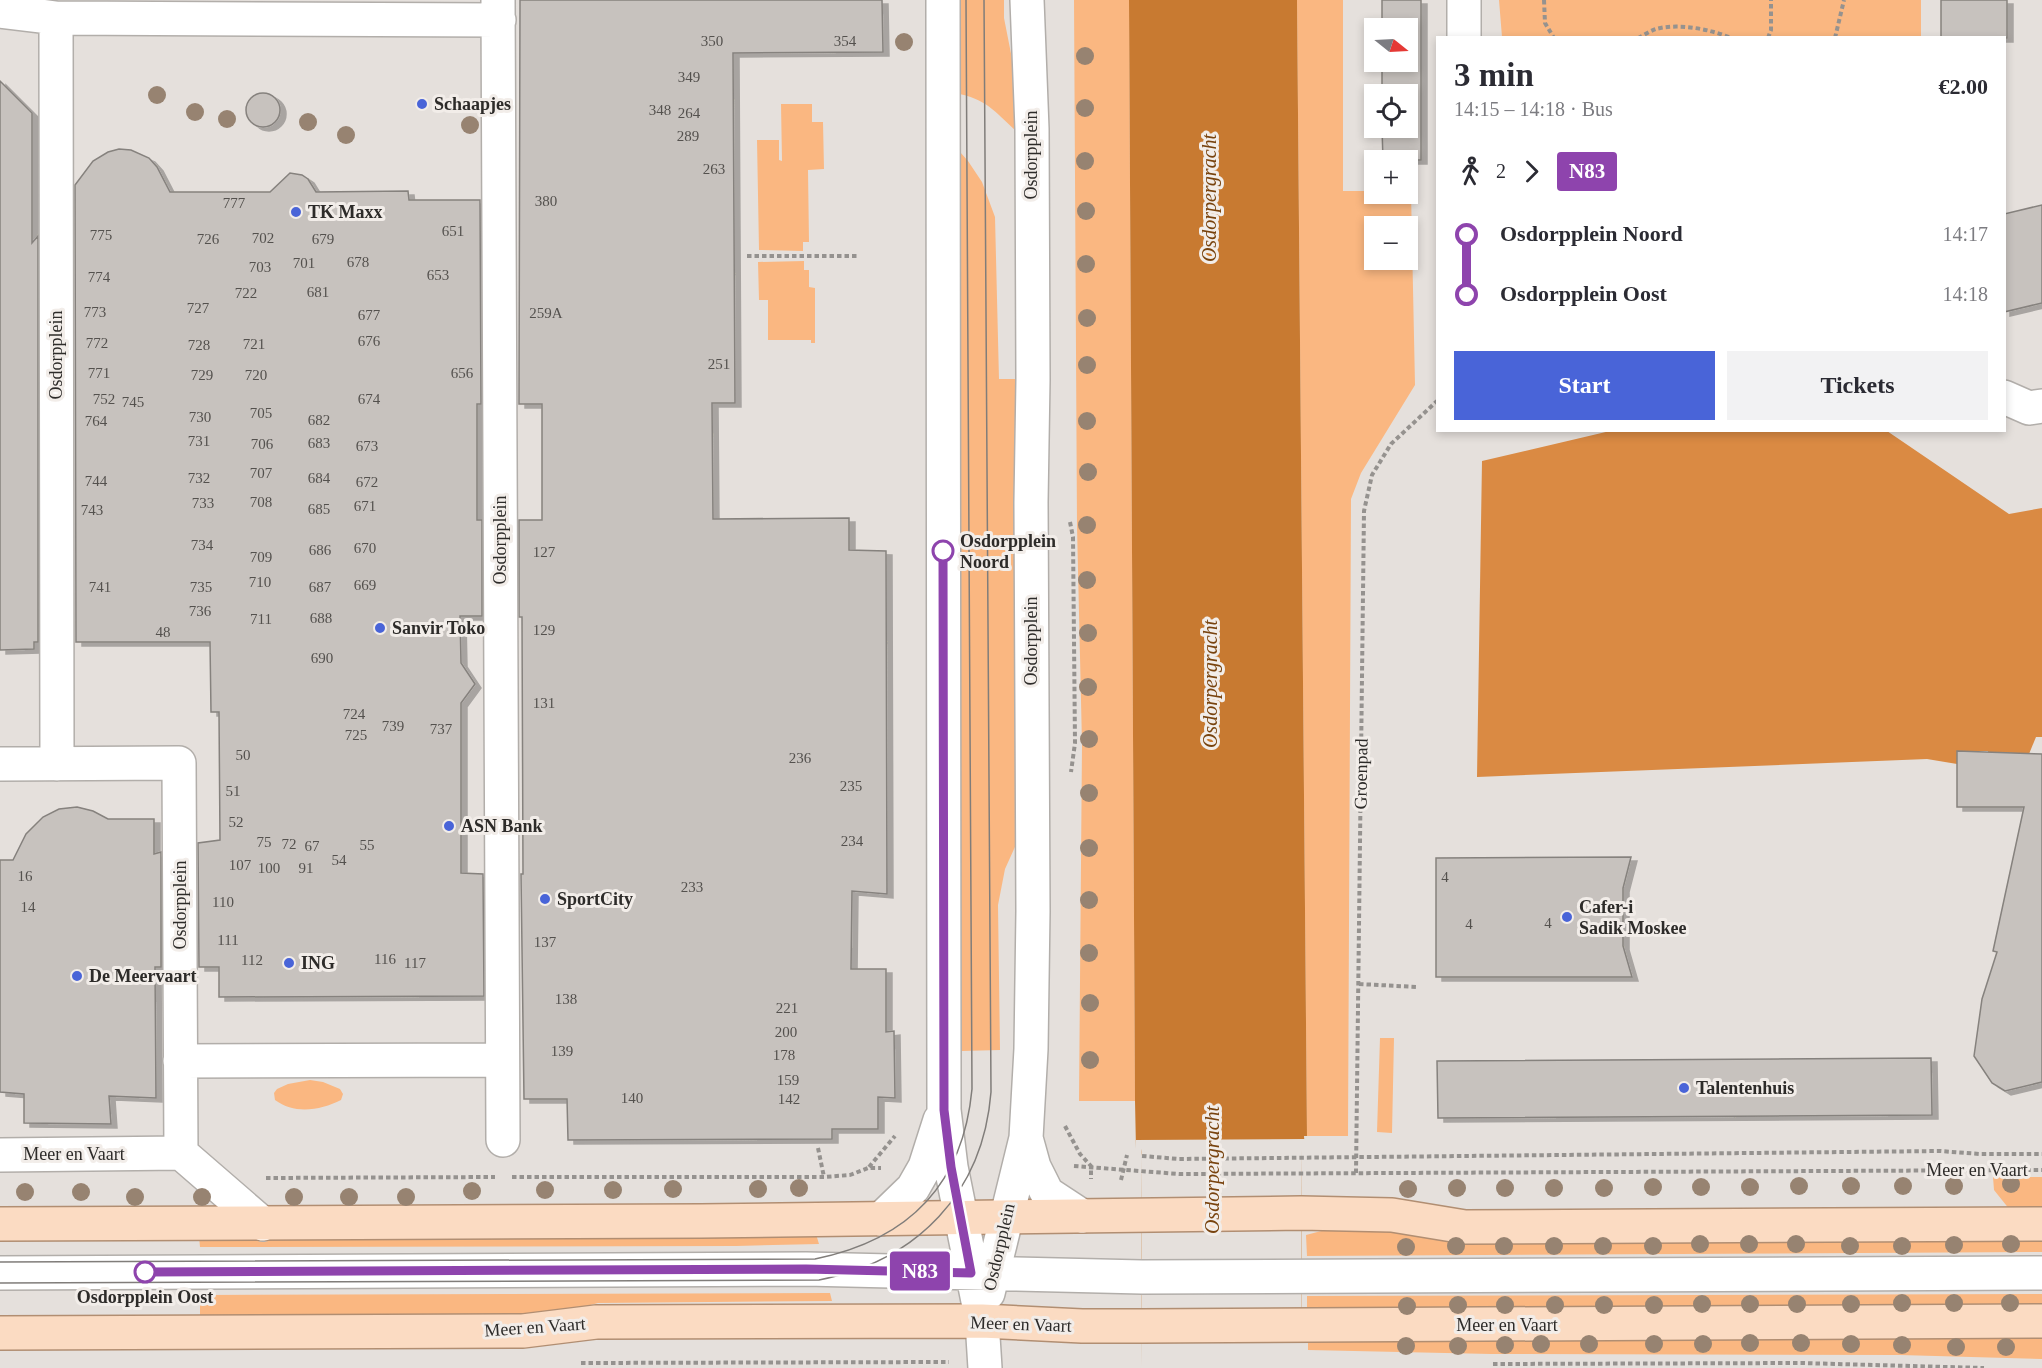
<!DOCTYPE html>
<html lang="en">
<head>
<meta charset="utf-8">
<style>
  body { margin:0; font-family:"Times New Roman",serif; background:#f2f2f3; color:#2b2b33; height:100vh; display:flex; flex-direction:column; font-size:22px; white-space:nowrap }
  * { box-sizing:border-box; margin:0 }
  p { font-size:20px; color:#7c7c81 }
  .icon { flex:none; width:33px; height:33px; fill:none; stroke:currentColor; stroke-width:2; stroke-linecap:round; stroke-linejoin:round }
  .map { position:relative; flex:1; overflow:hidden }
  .details { position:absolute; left:1436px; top:36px; width:570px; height:396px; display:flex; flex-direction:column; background:#fff; border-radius:0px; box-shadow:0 3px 9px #0003 }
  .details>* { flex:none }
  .badge { padding:0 12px; border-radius:4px; font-size:21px; line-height:39px }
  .needle { width:39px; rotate:108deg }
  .controls { position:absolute; left:1364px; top:18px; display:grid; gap:12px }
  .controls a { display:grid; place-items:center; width:54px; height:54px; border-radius:0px; background:#fff; box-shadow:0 3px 9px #0003; font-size:30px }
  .map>.badge { position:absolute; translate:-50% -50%; box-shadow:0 0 0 3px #fff }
  .legs { display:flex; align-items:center; gap:9px; height:66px; padding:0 18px; font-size:20px }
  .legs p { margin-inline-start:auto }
  .head { display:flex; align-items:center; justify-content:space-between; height:102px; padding:0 18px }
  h1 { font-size:33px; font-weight:600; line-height:45px }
  .button { display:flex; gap:12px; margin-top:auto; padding:12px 18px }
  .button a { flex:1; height:69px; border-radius:0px; background:#4964d8; color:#fff; font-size:24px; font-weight:600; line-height:69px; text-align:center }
  .button a+a { background:#f2f2f3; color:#2b2b33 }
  ul { padding:0 18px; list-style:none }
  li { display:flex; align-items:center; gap:21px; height:60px; font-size:22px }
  li i { display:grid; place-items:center; width:9px; height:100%; margin:0 8px; background:currentColor }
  li i::after { content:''; width:15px; height:15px; margin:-8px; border:4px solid; border-radius:50%; background:#fff }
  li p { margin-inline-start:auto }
  li:first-child i { background:linear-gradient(#0000 50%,currentColor 0) }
  li:last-child i { background:linear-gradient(currentColor 50%,#0000 0) }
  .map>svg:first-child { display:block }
  .green { fill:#fab781; fill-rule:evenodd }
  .forest { fill:#da8a43 }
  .water { fill:#c87a31 }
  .pier { fill:#e5e0dc }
  .building { fill:#c7c2be; stroke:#86827e; stroke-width:1.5; filter:url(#shadow) }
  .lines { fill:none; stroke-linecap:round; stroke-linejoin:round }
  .minor-casing { stroke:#b2aeaa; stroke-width:36 }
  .major-casing { stroke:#b18e72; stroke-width:36 }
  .path { stroke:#95928f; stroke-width:4; stroke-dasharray:4.5 3; stroke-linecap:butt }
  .minor { stroke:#fff; stroke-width:33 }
  .major { stroke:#fbdbc2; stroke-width:33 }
  .tram { stroke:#807d7a; stroke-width:1.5 }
  .tree { fill:#978371 }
  .line-1-casing { stroke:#fff; stroke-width:14 }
  .line-1 { stroke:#8e44ad; stroke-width:9 }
  .poi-dot { fill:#4964d8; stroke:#f2ede9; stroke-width:2 }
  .stop-1-dot { fill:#fff; stroke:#8e44ad; stroke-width:3 }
  .labels { text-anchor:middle; stroke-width:6; stroke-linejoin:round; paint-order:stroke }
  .number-label { font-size:15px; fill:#54514e }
  .poi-label { font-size:18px; font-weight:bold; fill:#2d2b29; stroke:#f2ede9; text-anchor:start }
  .street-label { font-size:18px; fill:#2d2b29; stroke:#f2ede9 }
  .stop-label { font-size:18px; font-weight:bold; fill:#2d2b29; stroke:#f2ede9; text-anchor:start }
  .water-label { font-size:20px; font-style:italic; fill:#78430e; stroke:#f2ede9 }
</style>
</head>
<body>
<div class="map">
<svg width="2042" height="1368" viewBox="0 0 2042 1368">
  <defs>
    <filter id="shadow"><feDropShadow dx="6" dy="4" stdDeviation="0" flood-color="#0004"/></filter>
  </defs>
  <rect width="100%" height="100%" fill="#e5e0dc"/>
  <path class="green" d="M956,0H1004V18L1017,84L1016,131C994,111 987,99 955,93Z
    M1074,0H1129L1135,1101H1079L1082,744L1077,526Z
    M1297,0H1343V191H1374V194H1407V192H1411L1415,385L1361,473L1351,499L1348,1136H1307ZM1374,226H1407V260H1374Z
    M1499,0H1921V37H1502Z
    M781,104H812V122H823L824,169L808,170L809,242H803V251L759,250L757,140H779V160L782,161Z
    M960,152L968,161L982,182L995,217L999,379H1017L1019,838L1005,869L998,905L1000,1050L962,1051L957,154Z
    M804,261V270H809V287L815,288V343H811V340H768V300H759L758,262Z
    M1380,1038H1394L1392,1133L1377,1132Z
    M310,1080L323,1082L340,1089L343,1094L341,1100C321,1110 295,1115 275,1100L274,1093L277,1089L288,1084Z
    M1993,1177H2042V1213L2010,1210L1994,1190Z
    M1325,1230L2042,1233V1252L1307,1256L1306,1235Z
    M815,1231L819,1244L736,1246L200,1247L199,1237Z
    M830,1293L832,1301L598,1303L537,1319L200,1322V1295Z
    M2042,1294V1312L1307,1315V1296Z
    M2042,1332V1359L1900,1355L1491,1354L1308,1350V1336Z"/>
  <path class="forest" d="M1610,431H1887L2009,514L2042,508V737H2036L2029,754L1989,769L1988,751H1957V764L1927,759L1477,777L1482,461Z"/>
  <path class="water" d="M1129,0H1297L1307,1136H1304L1305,1149H1301L1302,1326L1141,1368L1142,1156L1141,1149H1136L1135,1101Z"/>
  <path class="pier" d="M1305,1139V1149H1301L1302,1368H1141L1142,1156L1141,1149H1136V1140Z"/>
  <path class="building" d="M520,0H882L883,52L733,53L735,403H712L713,519L849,518V550L886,551L887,894L852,891L851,969H886V1032L894,1031L895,1098L878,1097V1129H832V1139L568,1140L567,1099H524L521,874H523L522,617H519V520H542V404H519Z
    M1382,0H1421V160H1383L1382,128H1407V94H1382V62H1407V28H1382Z
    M1941,0H2007V38H1941Z
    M0,81L32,113V243L38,236V642H34V649L0,650Z
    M246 110a17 17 0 1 1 34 0a17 17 0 1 1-34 0Z
    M119,149L131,150L149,158L157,167L170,192H270L290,173L302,175L308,179L316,192L408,191L409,200H480L481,404H477V520H482V616H460L461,663L475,684L461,703V873L483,874L484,996L219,997V967H199L198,843L220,840L219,712H211L210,642H76L75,185L93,161L108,152Z
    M2042,205V303L2004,312V214Z
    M1957,751L2042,754V1082L2005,1091L1992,1083L1974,1056L1982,999L1997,952L1993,951L2024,807H1957Z
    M77,807L93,811L108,819H154V854L161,852V967H155L156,1098L109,1096L111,1124L24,1123V1094L0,1092V860H13L26,834L43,817L59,809Z
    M1631,857L1623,888V946L1632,977H1436V858Z
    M1931,1058L1932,1115L1438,1118L1437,1061Z"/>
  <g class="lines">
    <defs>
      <path id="minor" d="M498,0L503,1140
        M943,0L944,1110L951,1167L982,1321L985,1368
        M1464,0V38
        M0,11L56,18L499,20
        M56,18L57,764
        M2004,397L2029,408L2042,406
        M0,764L179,763L181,1153
        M180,1061L502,1060
        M1026,1138L1034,1167L1047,1193L1082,1216
        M0,1155L181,1153L263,1224
        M881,1219L913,1188L925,1167L940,1120
        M0,1273L806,1269L1142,1277L2042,1273
        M988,1293L1026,1138L1031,1049L1033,911L1031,502L1033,380L1032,129L1027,0"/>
      <path id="major" d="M0,1224L701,1221L1301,1213L1392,1215L1465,1227L2042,1224
        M0,1333L523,1331L596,1322L982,1321L1082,1326H1142L2042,1321"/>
    </defs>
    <use href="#minor" class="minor-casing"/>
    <use href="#major" class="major-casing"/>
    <path class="path" d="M1544,0L1545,23L1554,38
      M1638,38C1644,35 1650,31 1656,29C1678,23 1710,29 1731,38
      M1768,38L1771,30V0
      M1835,38L1844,0
      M747,256H857
      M1070,522L1073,537L1075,743L1071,772
      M1359,984L1418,987
      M1065,1126L1080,1154L1091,1166V1179
      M818,1148L824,1177
      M1142,1156L1179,1159L1940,1151L1980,1154H2042
      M1074,1166L1179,1174L2042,1170
      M869,1167L895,1136
      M1356,1173L1364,511L1372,475L1391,444L1437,401
      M512,1177H824L850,1175L868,1168H881
      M266,1178L495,1177
      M1121,1180L1127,1155
      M581,1363L949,1362
      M1493,1364L1801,1363L1984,1368"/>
    <use href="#minor" class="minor"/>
    <use href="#major" class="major"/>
    <path class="tram" d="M0,1262L815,1259C908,1240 963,1185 972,1089L966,0
      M0,1283L819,1280C917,1261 983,1193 991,1092L984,0"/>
  </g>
  <g class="tree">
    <circle cx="904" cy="42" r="9"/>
    <circle cx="1085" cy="56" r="9"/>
    <circle cx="157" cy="95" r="9"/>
    <circle cx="1085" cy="108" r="9"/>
    <circle cx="195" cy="112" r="9"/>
    <circle cx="227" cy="119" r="9"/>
    <circle cx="308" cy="122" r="9"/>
    <circle cx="470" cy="125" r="9"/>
    <circle cx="346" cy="135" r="9"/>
    <circle cx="1085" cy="161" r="9"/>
    <circle cx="1086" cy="211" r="9"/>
    <circle cx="1086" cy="264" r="9"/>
    <circle cx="1087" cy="318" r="9"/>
    <circle cx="1087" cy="365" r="9"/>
    <circle cx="1087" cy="421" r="9"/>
    <circle cx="1088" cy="472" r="9"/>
    <circle cx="1087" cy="525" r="9"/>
    <circle cx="1087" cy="580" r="9"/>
    <circle cx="1088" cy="633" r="9"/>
    <circle cx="1088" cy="687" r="9"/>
    <circle cx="1089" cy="739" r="9"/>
    <circle cx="1089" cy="793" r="9"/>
    <circle cx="1089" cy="848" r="9"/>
    <circle cx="1089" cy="900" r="9"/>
    <circle cx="1089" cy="953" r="9"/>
    <circle cx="1090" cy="1003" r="9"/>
    <circle cx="1090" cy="1060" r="9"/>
    <circle cx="2011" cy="1184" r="9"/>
    <circle cx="1799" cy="1186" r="9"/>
    <circle cx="1851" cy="1186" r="9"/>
    <circle cx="1903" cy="1186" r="9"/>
    <circle cx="1954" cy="1186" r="9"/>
    <circle cx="1653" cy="1187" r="9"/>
    <circle cx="1701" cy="1187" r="9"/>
    <circle cx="1750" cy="1187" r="9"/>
    <circle cx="799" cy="1188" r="9"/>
    <circle cx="1457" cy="1188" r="9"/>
    <circle cx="1505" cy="1188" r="9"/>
    <circle cx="1554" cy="1188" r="9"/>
    <circle cx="1604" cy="1188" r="9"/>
    <circle cx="673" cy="1189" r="9"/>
    <circle cx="758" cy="1189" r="9"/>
    <circle cx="1408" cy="1189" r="9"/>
    <circle cx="545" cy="1190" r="9"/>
    <circle cx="613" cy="1190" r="9"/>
    <circle cx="472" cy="1191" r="9"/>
    <circle cx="25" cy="1192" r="9"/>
    <circle cx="81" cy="1192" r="9"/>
    <circle cx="135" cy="1197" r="9"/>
    <circle cx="202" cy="1197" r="9"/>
    <circle cx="294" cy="1197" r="9"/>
    <circle cx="349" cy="1197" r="9"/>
    <circle cx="406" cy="1197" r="9"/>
    <circle cx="1700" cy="1244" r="9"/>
    <circle cx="1749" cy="1244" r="9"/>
    <circle cx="1796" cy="1244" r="9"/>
    <circle cx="2011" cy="1244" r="9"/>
    <circle cx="1954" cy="1245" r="9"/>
    <circle cx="1456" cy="1246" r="9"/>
    <circle cx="1504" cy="1246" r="9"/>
    <circle cx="1554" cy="1246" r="9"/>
    <circle cx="1603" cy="1246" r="9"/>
    <circle cx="1653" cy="1246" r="9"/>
    <circle cx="1850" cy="1246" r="9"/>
    <circle cx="1902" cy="1246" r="9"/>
    <circle cx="1406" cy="1247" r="9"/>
    <circle cx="1902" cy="1303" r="9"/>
    <circle cx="1954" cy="1303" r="9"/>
    <circle cx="2010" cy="1303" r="9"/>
    <circle cx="1702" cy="1304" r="9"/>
    <circle cx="1750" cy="1304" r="9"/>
    <circle cx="1797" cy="1304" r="9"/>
    <circle cx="1851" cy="1304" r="9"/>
    <circle cx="1458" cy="1305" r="9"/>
    <circle cx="1505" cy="1305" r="9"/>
    <circle cx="1555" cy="1305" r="9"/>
    <circle cx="1604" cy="1305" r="9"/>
    <circle cx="1654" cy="1305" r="9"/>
    <circle cx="1407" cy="1306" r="9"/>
    <circle cx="1750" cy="1343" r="9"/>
    <circle cx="1801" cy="1343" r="9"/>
    <circle cx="1541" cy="1344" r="9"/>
    <circle cx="1589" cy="1344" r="9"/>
    <circle cx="1654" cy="1344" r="9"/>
    <circle cx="1703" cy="1344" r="9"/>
    <circle cx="1851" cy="1344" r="9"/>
    <circle cx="1505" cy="1345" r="9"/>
    <circle cx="1902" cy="1345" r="9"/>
    <circle cx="1406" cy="1346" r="9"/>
    <circle cx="1458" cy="1346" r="9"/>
    <circle cx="1956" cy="1347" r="9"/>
    <circle cx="2006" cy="1347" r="9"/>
  </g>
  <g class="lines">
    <defs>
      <path id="line-1" d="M145,1272L806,1269L971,1273L951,1167L944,1110L943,551"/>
    </defs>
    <use href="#line-1" class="line-1-casing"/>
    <use href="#line-1" class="line-1"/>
  </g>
  <g class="poi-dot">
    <circle cx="422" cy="104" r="6"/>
    <circle cx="296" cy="212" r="6"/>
    <circle cx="380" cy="628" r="6"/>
    <circle cx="449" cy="826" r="6"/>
    <circle cx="545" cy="899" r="6"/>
    <circle cx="1567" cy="917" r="6"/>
    <circle cx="289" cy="963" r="6"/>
    <circle cx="77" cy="976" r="6"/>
    <circle cx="1684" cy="1088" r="6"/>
  </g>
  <g class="stop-1-dot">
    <circle cx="943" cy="551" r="10"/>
    <circle cx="145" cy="1272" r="10"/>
  </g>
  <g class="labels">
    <g class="number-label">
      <text x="712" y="46">350</text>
      <text x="845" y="46">354</text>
      <text x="689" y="82">349</text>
      <text x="660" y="115">348</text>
      <text x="689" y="118">264</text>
      <text x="688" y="141">289</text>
      <text x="714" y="174">263</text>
      <text x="546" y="206">380</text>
      <text x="234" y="208">777</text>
      <text x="453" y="236">651</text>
      <text x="101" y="240">775</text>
      <text x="263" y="243">702</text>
      <text x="208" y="244">726</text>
      <text x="323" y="244">679</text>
      <text x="358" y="267">678</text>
      <text x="304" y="268">701</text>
      <text x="260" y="272">703</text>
      <text x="438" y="280">653</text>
      <text x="99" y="282">774</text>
      <text x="318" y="297">681</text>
      <text x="246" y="298">722</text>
      <text x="198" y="313">727</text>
      <text x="95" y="317">773</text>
      <text x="546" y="318">259A</text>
      <text x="369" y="320">677</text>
      <text x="369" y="346">676</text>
      <text x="97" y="348">772</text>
      <text x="254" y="349">721</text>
      <text x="199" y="350">728</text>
      <text x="719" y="369">251</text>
      <text x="99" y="378">771</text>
      <text x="462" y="378">656</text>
      <text x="202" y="380">729</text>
      <text x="256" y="380">720</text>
      <text x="104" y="404">752</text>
      <text x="369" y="404">674</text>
      <text x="133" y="407">745</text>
      <text x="261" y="418">705</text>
      <text x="200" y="422">730</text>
      <text x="319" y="425">682</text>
      <text x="96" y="426">764</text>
      <text x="199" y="446">731</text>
      <text x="319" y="448">683</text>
      <text x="262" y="449">706</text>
      <text x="367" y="451">673</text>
      <text x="261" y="478">707</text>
      <text x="199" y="483">732</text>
      <text x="319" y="483">684</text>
      <text x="96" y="486">744</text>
      <text x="367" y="487">672</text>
      <text x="261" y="507">708</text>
      <text x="203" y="508">733</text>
      <text x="365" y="511">671</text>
      <text x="319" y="514">685</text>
      <text x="92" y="515">743</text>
      <text x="202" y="550">734</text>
      <text x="365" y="553">670</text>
      <text x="320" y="555">686</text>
      <text x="544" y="557">127</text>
      <text x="261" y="562">709</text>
      <text x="260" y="587">710</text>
      <text x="365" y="590">669</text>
      <text x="100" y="592">741</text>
      <text x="201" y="592">735</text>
      <text x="320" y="592">687</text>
      <text x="200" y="616">736</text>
      <text x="321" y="623">688</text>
      <text x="261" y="624">711</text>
      <text x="544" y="635">129</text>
      <text x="163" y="637">48</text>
      <text x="322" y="663">690</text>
      <text x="544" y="708">131</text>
      <text x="354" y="719">724</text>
      <text x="393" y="731">739</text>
      <text x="441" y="734">737</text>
      <text x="356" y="740">725</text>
      <text x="243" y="760">50</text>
      <text x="800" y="763">236</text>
      <text x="851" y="791">235</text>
      <text x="233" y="796">51</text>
      <text x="236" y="827">52</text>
      <text x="852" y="846">234</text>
      <text x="264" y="847">75</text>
      <text x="289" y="849">72</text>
      <text x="367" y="850">55</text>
      <text x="312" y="851">67</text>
      <text x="339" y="865">54</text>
      <text x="240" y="870">107</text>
      <text x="269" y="873">100</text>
      <text x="306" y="873">91</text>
      <text x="25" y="881">16</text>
      <text x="1445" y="882">4</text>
      <text x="692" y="892">233</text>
      <text x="223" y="907">110</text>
      <text x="28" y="912">14</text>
      <text x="1548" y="928">4</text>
      <text x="1469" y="929">4</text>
      <text x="228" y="945">111</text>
      <text x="545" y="947">137</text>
      <text x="385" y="964">116</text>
      <text x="252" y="965">112</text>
      <text x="415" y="968">117</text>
      <text x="566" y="1004">138</text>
      <text x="787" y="1013">221</text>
      <text x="786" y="1037">200</text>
      <text x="562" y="1056">139</text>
      <text x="784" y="1060">178</text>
      <text x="788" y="1085">159</text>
      <text x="632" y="1103">140</text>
      <text x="789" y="1104">142</text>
    </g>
    <g class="poi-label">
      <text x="434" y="110">Schaapjes</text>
      <text x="308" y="218">TK Maxx</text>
      <text x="392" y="634">Sanvir Toko</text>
      <text x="461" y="832">ASN Bank</text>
      <text x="557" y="905">SportCity</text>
      <text x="1579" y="913">Cafer-i<tspan x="1579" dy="21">Sadik Moskee</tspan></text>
      <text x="301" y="969">ING</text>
      <text x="89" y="982">De Meervaart</text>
      <text x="1696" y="1094">Talentenhuis</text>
    </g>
    <g class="street-label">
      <text transform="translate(1031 155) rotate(-90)" y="6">Osdorpplein</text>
      <text transform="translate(56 355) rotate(-90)" y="6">Osdorpplein</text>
      <text transform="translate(500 540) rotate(-90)" y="6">Osdorpplein</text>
      <text transform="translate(1031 641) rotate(-90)" y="6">Osdorpplein</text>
      <text transform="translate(1361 774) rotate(-89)" y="6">Groenpad</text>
      <text transform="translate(180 905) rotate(-90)" y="6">Osdorpplein</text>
      <text x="74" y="1160">Meer en Vaart</text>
      <text x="1977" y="1176">Meer en Vaart</text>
      <text transform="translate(999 1247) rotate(-77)" y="6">Osdorpplein</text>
      <text transform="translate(1021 1324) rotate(2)" y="6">Meer en Vaart</text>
      <text x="1507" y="1331">Meer en Vaart</text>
      <text transform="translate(535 1327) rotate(-4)" y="6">Meer en Vaart</text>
    </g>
    <g class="stop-label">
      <text x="960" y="547">Osdorpplein<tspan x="960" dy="21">Noord</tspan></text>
      <text x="145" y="1303" text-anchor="middle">Osdorpplein Oost</text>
    </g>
    <g class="water-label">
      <text transform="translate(1209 198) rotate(-90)" y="7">Osdorpergracht</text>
      <text transform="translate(1210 684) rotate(-90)" y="7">Osdorpergracht</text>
      <text transform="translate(1212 1170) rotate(-90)" y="7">Osdorpergracht</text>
    </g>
  </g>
</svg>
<div class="controls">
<a><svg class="needle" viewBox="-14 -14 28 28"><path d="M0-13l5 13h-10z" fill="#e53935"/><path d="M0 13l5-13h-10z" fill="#7c7c81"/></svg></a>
<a><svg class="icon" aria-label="locate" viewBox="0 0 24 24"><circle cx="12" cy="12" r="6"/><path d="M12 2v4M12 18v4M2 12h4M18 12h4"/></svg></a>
<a>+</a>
<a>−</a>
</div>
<b class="badge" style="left:920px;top:1271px;background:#8e44ad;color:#fff">N83</b>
<section class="details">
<div class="head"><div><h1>3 min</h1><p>14:15 – 14:18 · Bus</p></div><b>€2.00</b></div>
<div class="legs"><svg class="icon" aria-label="walk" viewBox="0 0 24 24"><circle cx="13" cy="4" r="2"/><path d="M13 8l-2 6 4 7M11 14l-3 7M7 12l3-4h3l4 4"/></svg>2<svg class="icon" aria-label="forward" viewBox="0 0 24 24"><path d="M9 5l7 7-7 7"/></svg><b class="badge" style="background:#8e44ad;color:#fff">N83</b></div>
<ul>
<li><i style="color:#8e44ad"></i><b>Osdorpplein Noord</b><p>14:17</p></li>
<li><i style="color:#8e44ad"></i><b>Osdorpplein Oost</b><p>14:18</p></li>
</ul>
<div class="button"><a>Start</a><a>Tickets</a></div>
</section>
</div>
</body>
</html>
